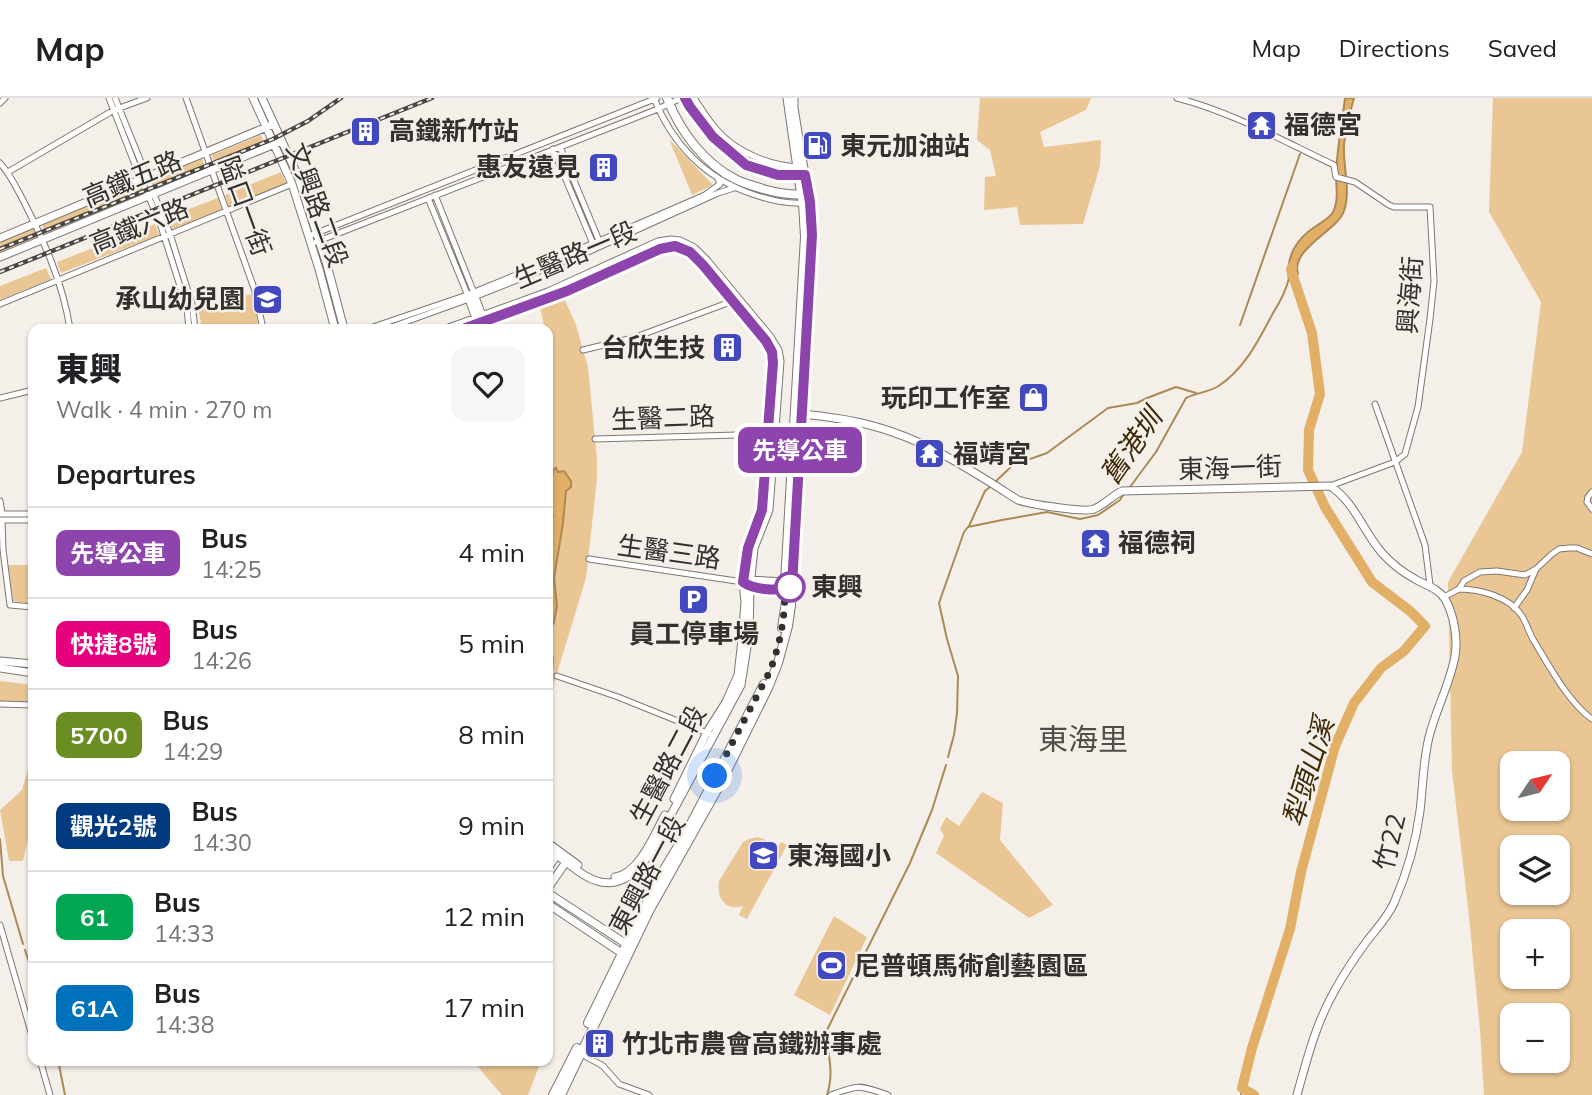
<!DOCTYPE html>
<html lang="en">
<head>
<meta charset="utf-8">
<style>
  body { margin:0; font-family:Mulish,"Noto Sans TC",sans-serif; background:#f6f6f6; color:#202124; height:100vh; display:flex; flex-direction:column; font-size:26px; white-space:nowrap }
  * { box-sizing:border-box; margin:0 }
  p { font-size:23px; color:#757577 }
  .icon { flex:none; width:38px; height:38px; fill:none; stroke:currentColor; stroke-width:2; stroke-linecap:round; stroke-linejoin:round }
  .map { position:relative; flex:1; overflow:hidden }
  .details { position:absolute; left:28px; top:226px; width:525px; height:742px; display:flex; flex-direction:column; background:#fff; border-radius:14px; box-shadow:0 2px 5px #0004 }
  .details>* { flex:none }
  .badge { padding:0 14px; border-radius:10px; font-size:24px; line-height:46px }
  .needle { width:46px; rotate:55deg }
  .tools { position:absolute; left:1500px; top:653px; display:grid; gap:14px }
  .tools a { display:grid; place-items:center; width:70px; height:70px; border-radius:14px; background:#fff; box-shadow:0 2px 5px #0004; font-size:35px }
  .you { position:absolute; width:35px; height:35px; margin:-18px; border:5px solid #fff; border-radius:50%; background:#1a73e8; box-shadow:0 0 0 10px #1a73e833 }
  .map>.badge { position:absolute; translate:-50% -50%; box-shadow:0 0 0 4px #fff }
  h2 { padding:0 28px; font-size:26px; line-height:63px }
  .round { display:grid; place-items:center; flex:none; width:74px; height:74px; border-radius:14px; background:#f6f6f6 }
  .overview { display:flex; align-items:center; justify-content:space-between; height:119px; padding:0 28px }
  h1 { font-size:33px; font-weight:800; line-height:52px }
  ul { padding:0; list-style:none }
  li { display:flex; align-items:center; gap:21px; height:91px; padding:0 28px; border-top:2px solid #e0e0e0 }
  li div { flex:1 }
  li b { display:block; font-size:26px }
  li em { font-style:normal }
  li .badge { min-width:77px; font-weight:700; text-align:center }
  header { display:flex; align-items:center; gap:42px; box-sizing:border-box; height:98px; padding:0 35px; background:#fff; border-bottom:2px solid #e0e0e0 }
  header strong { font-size:33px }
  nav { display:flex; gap:38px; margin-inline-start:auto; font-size:24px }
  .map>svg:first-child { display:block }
  .green { fill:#eac695; fill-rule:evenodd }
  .water { fill:#e2af66; stroke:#ad8955; stroke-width:2 }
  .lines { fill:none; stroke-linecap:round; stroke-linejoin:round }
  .stream { stroke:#ad8955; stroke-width:2 }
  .river { stroke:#e2af66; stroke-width:10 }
  .minor-casing { stroke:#7c7772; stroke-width:7 }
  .tertiary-casing { stroke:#7c7772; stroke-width:9 }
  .secondary-casing { stroke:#7c7772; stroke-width:10 }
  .minor { stroke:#fff; stroke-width:5 }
  .tertiary { stroke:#fff; stroke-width:7 }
  .secondary { stroke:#fff; stroke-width:8 }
  .rail-casing { stroke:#494744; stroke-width:4.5 }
  .rail { stroke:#f4efe8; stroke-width:2; stroke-dasharray:5; stroke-linecap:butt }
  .line-casing { stroke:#fff; stroke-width:16 }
  .line { stroke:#8e44ad; stroke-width:10 }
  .walk { stroke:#32312e; stroke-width:7; stroke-dasharray:0 12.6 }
  .stop-dot { fill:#fff; stroke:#8e44ad; stroke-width:3.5 }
  .labels { text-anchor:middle; stroke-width:5; stroke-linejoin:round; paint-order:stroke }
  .poi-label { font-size:26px; font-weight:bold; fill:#32312e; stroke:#f4efe8; text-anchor:start }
  .street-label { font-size:26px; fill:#32312e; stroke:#f4efe8 }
  .stop-label { font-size:26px; font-weight:bold; fill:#32312e; stroke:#f4efe8; text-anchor:start }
  .water-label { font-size:28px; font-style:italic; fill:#3e2908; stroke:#f4efe8 }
  .quarter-label { font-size:30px; fill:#504c47; stroke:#f4efe8 }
</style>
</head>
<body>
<header>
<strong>Map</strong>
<nav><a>Map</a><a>Directions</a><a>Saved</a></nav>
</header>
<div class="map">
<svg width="1592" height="997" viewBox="0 0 1592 997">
  <rect width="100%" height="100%" fill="#f4efe8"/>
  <path class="green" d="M980,0H1091L1086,12L1040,34L1044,49L1101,42L1100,68L1083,126L1020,127L1017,109L984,112L985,79L996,78L990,52L977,42Z
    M1493,0H1592V997H1484L1480,932L1468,809L1452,673L1448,484L1522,354L1541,204L1489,114ZM1512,665H1558V710H1512ZM1512,749H1558V794H1512ZM1512,833H1558V878H1512ZM1512,917H1558V962H1512Z
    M261,37L265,46L215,66L212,57Z
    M669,41L713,87L692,97Z
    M202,60L205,70L156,90L153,80Z
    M281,74L286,86L229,109L225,97Z
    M139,86L144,97L46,135L42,127Z
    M218,100L222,113L172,131L168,119Z
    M155,126L159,137L61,175L57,164Z
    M33,129L37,139L0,155V143Z
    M46,170L51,181L0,202V188Z
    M252,196L259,231H202L198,209Z
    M564,200L576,227L588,269L597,362V381L586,480L548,605V328L553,312L548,288V231H545L540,210Z
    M8,467H33V506L13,503Z
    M0,583L33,587V605L0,604Z
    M33,654V719L23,763H9L0,712L22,692Z
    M982,694L1003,705L1000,742L1053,807L1029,820L936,755L944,738L940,731L946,719L959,728Z
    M757,739C767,741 771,745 775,754L781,744L787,747L747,821L739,817L743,808C725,814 716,799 719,783L743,744L749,741Z
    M834,818L867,839L830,917L794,897Z
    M473,963H541L528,997H502Z"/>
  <path class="water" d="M1345,0H1354C1350,15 1345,32 1344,48C1343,70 1351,92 1344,113C1338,132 1290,151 1298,176L1293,182H1289C1285,159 1297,140 1316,128C1322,124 1330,120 1333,114C1339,103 1336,88 1336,76C1337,51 1342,25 1345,0Z
    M556,370L558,374L564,373L571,383V389L566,393L563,425L554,480L557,508L554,524L548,536V511L550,509V498L548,494V430L553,417L548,404V382L552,379L553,372Z"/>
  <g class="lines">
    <path class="stream" d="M1240,227L1300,56
      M995,384L1013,367L1047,355L1108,310L1137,305L1147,300L1176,289L1196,295
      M1130,389L1156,354L1186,300C1196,295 1208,294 1217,289C1244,272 1259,242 1273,215C1280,204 1286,193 1289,180
      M969,428L985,393L991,388
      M548,544C553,555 556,567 548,577
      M948,659L954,637L957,615L958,578L947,541L939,505L964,434L968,429L1002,422L1047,414L1080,421L1098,417L1120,402L1124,396
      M0,741L3,778L23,846
      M25,852L33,876
      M58,962L65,997
      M827,997C834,976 829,957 825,936L910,765L932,712L946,667
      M1241,997L1242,990"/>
    <path class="river" d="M1254,997L1242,990L1252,950L1290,831L1301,774L1335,648L1354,605L1381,570L1404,553L1425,528L1410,513L1372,484L1325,409L1308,372L1309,332L1320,296L1312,235L1291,172L1292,169"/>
    <defs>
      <path id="minor" d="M109,0L141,82L159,122L187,210L189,231
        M115,0L170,136L192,206L195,231
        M186,0L255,193L263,231
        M654,0C672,46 705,80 752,96C770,102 785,106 805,105
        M694,0C701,10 708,22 717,32C736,54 770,68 800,69
        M1177,0C1232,14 1283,43 1334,67L1336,79L1355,84L1389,107L1394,109H1430L1434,183L1430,221L1418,309L1405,356L1395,364L1330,388
        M0,5L5,0
        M560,49L600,145
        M553,51L594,148
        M0,65C10,76 16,89 23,102C44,143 63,185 70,231
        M8,74L114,12L147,0
        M435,97L474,195
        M428,100L468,198
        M309,138L657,0
        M316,144L658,11L681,0
        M0,206L292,86
        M367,231L467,197L599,143L705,97L720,86L718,81
        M386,231L469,201L590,153L718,95L734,90
        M583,252L633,240L733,203
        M0,300L33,292
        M1375,306L1425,447L1430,487
        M595,341L770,336
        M1592,394L1588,399L1587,404L1592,411
        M0,403L2,415
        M0,416H33
        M0,422H33
        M2,422L3,452L10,507L33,509
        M589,461L743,484
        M1459,491C1480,491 1510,499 1522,518C1527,526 1529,535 1534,543C1549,568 1569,605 1592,621
        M1444,499L1459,491L1464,483L1480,474L1497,473L1525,477L1536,471L1552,456L1559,451L1569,450H1577L1592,456
        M1514,510L1527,492L1536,471
        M557,578L618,599L710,636
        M0,606L33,607
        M0,827L33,941
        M578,954L603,968L619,986L649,997
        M40,962L50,997
        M831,997C860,986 859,987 888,997"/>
      <path id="tertiary" d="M253,0L292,86L319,171L335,231
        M262,0L297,76L327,167L344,231
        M787,0L798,77
        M794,0V10L805,77
        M0,140L274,26
        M0,159L282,43
        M475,199L484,223
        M469,201L477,223
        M446,231L548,194L658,144L671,142L680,143L694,150L707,163L770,239L778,252L780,263L769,412L754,450L750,489L749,536L741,587L652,752C636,778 615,796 584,777C571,769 561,759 548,751
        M463,231L567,193L660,151L675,148L690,154L703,167L766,243L772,254L773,265L762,412L748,450L743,484L745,504L742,542L738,577L726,604L707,634L674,701
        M796,316C809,316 821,318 834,320C908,330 957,363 1018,402C1029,406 1086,415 1094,411C1104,407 1112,398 1122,393L1330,388C1354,403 1363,433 1382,455C1391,465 1402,474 1415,481C1425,487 1438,490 1445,501C1454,517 1458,540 1455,558C1450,586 1436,611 1429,639C1423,663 1423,688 1420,713C1416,744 1407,775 1394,805C1387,820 1377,830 1367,843C1355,859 1344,876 1335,892C1316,925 1307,961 1297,997
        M749,482L785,484L789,486
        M749,488L785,492L788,490
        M0,563L33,566
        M0,570L33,575
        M548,745L578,767
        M548,770L557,757H560
        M615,779C639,776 654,737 665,717
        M548,790L566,764L565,761
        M548,795L631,849
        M548,806L626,858"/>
      <path id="secondary" d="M667,0C680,33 704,66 737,82C745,86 755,88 763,91C777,95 792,98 807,96
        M782,530L786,504L785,484L805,139L803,105L798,77
        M588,925L660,778L686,735L764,586
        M553,997L577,950
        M561,997L649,813L722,683L768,590L778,565L788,528L791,507L812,137L810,104L805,77H778L746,67L713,39L690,10L685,0"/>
    </defs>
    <use href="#minor" class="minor-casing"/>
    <use href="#tertiary" class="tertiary-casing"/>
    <use href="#secondary" class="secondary-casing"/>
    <use href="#minor" class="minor"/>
    <use href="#tertiary" class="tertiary"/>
    <use href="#secondary" class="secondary"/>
    <defs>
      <path id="rail" d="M0,151L273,41L308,23L341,0
        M0,174L432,0"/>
    </defs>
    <use href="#rail" class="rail-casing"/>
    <use href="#rail" class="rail"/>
  </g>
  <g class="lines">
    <defs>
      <path id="line" d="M463,231L567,193L660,151L675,148L690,154L703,167L766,243L772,254L773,265L762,412L748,450L743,484C754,492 780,494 792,488L812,137L810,104L805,77H778L746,67L713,39L690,9L685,0"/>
    </defs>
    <use href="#line" class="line-casing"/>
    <use href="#line" class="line"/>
    <path class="walk" d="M715,678L769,575C780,548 785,520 785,492L792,488L790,489"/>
  </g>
  <defs>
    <symbol id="temple-square" viewBox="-11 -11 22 22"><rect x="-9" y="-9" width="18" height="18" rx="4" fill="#4249be" stroke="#f4efe8"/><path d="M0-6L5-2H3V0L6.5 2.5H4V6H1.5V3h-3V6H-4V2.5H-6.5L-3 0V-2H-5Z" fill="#fff"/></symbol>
    <symbol id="building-square" viewBox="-11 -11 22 22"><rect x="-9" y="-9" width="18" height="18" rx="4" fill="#4249be" stroke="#f4efe8"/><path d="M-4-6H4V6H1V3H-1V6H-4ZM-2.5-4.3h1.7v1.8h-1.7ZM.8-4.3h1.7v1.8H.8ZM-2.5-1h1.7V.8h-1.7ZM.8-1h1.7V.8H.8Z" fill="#fff"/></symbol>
    <symbol id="fuel-square" viewBox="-11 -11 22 22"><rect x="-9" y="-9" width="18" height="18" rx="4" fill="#4249be" stroke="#f4efe8"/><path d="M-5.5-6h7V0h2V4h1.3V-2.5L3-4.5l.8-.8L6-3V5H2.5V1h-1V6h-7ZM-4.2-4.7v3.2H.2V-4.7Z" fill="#fff"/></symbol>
    <symbol id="school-square" viewBox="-11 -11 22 22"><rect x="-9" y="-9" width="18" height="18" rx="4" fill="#4249be" stroke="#f4efe8"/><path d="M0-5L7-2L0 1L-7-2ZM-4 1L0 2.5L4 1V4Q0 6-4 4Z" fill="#fff"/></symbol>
    <symbol id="shop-square" viewBox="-11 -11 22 22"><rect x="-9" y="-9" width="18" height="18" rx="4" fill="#4249be" stroke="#f4efe8"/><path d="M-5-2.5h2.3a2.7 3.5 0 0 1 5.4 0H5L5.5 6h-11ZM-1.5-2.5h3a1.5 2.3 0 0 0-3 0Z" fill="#fff"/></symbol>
    <symbol id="parking-square" viewBox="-11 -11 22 22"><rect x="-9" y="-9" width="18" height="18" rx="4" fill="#4249be" stroke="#f4efe8"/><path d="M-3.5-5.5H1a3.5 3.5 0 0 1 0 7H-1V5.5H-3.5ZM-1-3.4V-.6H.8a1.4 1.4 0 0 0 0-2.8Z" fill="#fff"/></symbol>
    <symbol id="stadium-square" viewBox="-11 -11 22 22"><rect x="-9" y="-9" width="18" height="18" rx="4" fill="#4249be" stroke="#f4efe8"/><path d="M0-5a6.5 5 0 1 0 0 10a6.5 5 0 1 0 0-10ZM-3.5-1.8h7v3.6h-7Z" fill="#fff"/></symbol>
  </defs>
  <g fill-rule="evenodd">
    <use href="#temple-square" x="1244" y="10" width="35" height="35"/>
    <use href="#building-square" x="348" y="16" width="35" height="35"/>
    <use href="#fuel-square" x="800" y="30" width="35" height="35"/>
    <use href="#building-square" x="586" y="52" width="35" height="35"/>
    <use href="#school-square" x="250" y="184" width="35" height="35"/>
    <use href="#building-square" x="710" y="232" width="35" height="35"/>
    <use href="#shop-square" x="1016" y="282" width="35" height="35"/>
    <use href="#temple-square" x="912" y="338" width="35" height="35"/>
    <use href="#temple-square" x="1078" y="428" width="35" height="35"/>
    <use href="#parking-square" x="676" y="484" width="35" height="35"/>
    <use href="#school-square" x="746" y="740" width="35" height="35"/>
    <use href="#stadium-square" x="814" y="850" width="35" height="35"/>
    <use href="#building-square" x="582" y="928" width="35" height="35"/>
  </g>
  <circle class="stop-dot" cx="790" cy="489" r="14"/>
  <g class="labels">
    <g class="poi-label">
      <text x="1284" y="36">福德宮</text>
      <text x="389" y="42">高鐵新竹站</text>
      <text x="840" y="57">東元加油站</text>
      <text x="580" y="78" text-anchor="end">惠友遠見</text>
      <text x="245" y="210" text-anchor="end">承山幼兒園</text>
      <text x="705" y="259" text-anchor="end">台欣生技</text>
      <text x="1011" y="309" text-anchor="end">玩印工作室</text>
      <text x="953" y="365">福靖宮</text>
      <text x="1118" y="454">福德祠</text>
      <text x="694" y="545" text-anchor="middle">員工停車場</text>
      <text x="787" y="767">東海國小</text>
      <text x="854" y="877">尼普頓馬術創藝園區</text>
      <text x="622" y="955">竹北市農會高鐵辦事處</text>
    </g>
    <g class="street-label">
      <text transform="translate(132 81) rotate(-23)" y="9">高鐵五路</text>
      <text transform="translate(317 107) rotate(70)" y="9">文興路二段</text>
      <text transform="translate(245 108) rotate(70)" y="9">隘口一街</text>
      <text transform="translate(139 128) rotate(-22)" y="9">高鐵六路</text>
      <text transform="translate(575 157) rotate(-23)" y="9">生醫路一段</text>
      <text transform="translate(1410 197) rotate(-86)" y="9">興海街</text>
      <text transform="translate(663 320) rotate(-2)" y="9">生醫二路</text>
      <text transform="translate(1230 370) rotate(-2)" y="9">東海一街</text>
      <text transform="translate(669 454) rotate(8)" y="9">生醫三路</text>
      <text transform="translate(668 667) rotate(-62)" y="9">生醫路二段</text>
      <text transform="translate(1390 744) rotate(-76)" y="9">竹22</text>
      <text transform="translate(647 777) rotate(-62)" y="9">東興路一段</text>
    </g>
    <g class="stop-label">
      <text x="811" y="498">東興</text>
    </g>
    <g class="water-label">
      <text transform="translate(1131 348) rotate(-55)" y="10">舊港圳</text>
      <text transform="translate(1308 674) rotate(-73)" y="10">犁頭山溪</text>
    </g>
    <g class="quarter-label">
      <text x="1083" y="652">東海里</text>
    </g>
  </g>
</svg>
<div class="tools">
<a><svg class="needle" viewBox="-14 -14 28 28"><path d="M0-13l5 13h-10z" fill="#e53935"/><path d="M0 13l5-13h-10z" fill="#757577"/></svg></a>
<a><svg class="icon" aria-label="layers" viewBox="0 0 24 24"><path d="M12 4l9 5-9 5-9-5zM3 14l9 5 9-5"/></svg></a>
<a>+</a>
<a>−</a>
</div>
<div class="you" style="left:715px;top:678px"></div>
<b class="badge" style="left:800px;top:352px;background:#8e44ad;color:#fff">先導公車</b>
<section class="details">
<div class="overview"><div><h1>東興</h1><p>Walk · 4 min · 270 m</p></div><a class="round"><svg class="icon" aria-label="heart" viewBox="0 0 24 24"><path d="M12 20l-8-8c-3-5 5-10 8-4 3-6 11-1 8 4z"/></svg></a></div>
<h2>Departures</h2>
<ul>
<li><span class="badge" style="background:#8e44ad;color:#fff">先導公車</span><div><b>Bus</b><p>14:25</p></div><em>4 min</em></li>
<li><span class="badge" style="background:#e6007e;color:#fff">快捷8號</span><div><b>Bus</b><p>14:26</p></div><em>5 min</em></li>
<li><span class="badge" style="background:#6b8e23;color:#fff">5700</span><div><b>Bus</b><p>14:29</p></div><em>8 min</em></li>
<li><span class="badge" style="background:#003b80;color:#fff">觀光2號</span><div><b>Bus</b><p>14:30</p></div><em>9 min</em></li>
<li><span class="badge" style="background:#00a651;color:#fff">61</span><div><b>Bus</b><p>14:33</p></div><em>12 min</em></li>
<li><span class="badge" style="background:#0072bc;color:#fff">61A</span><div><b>Bus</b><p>14:38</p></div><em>17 min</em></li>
</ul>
</section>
</div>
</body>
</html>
